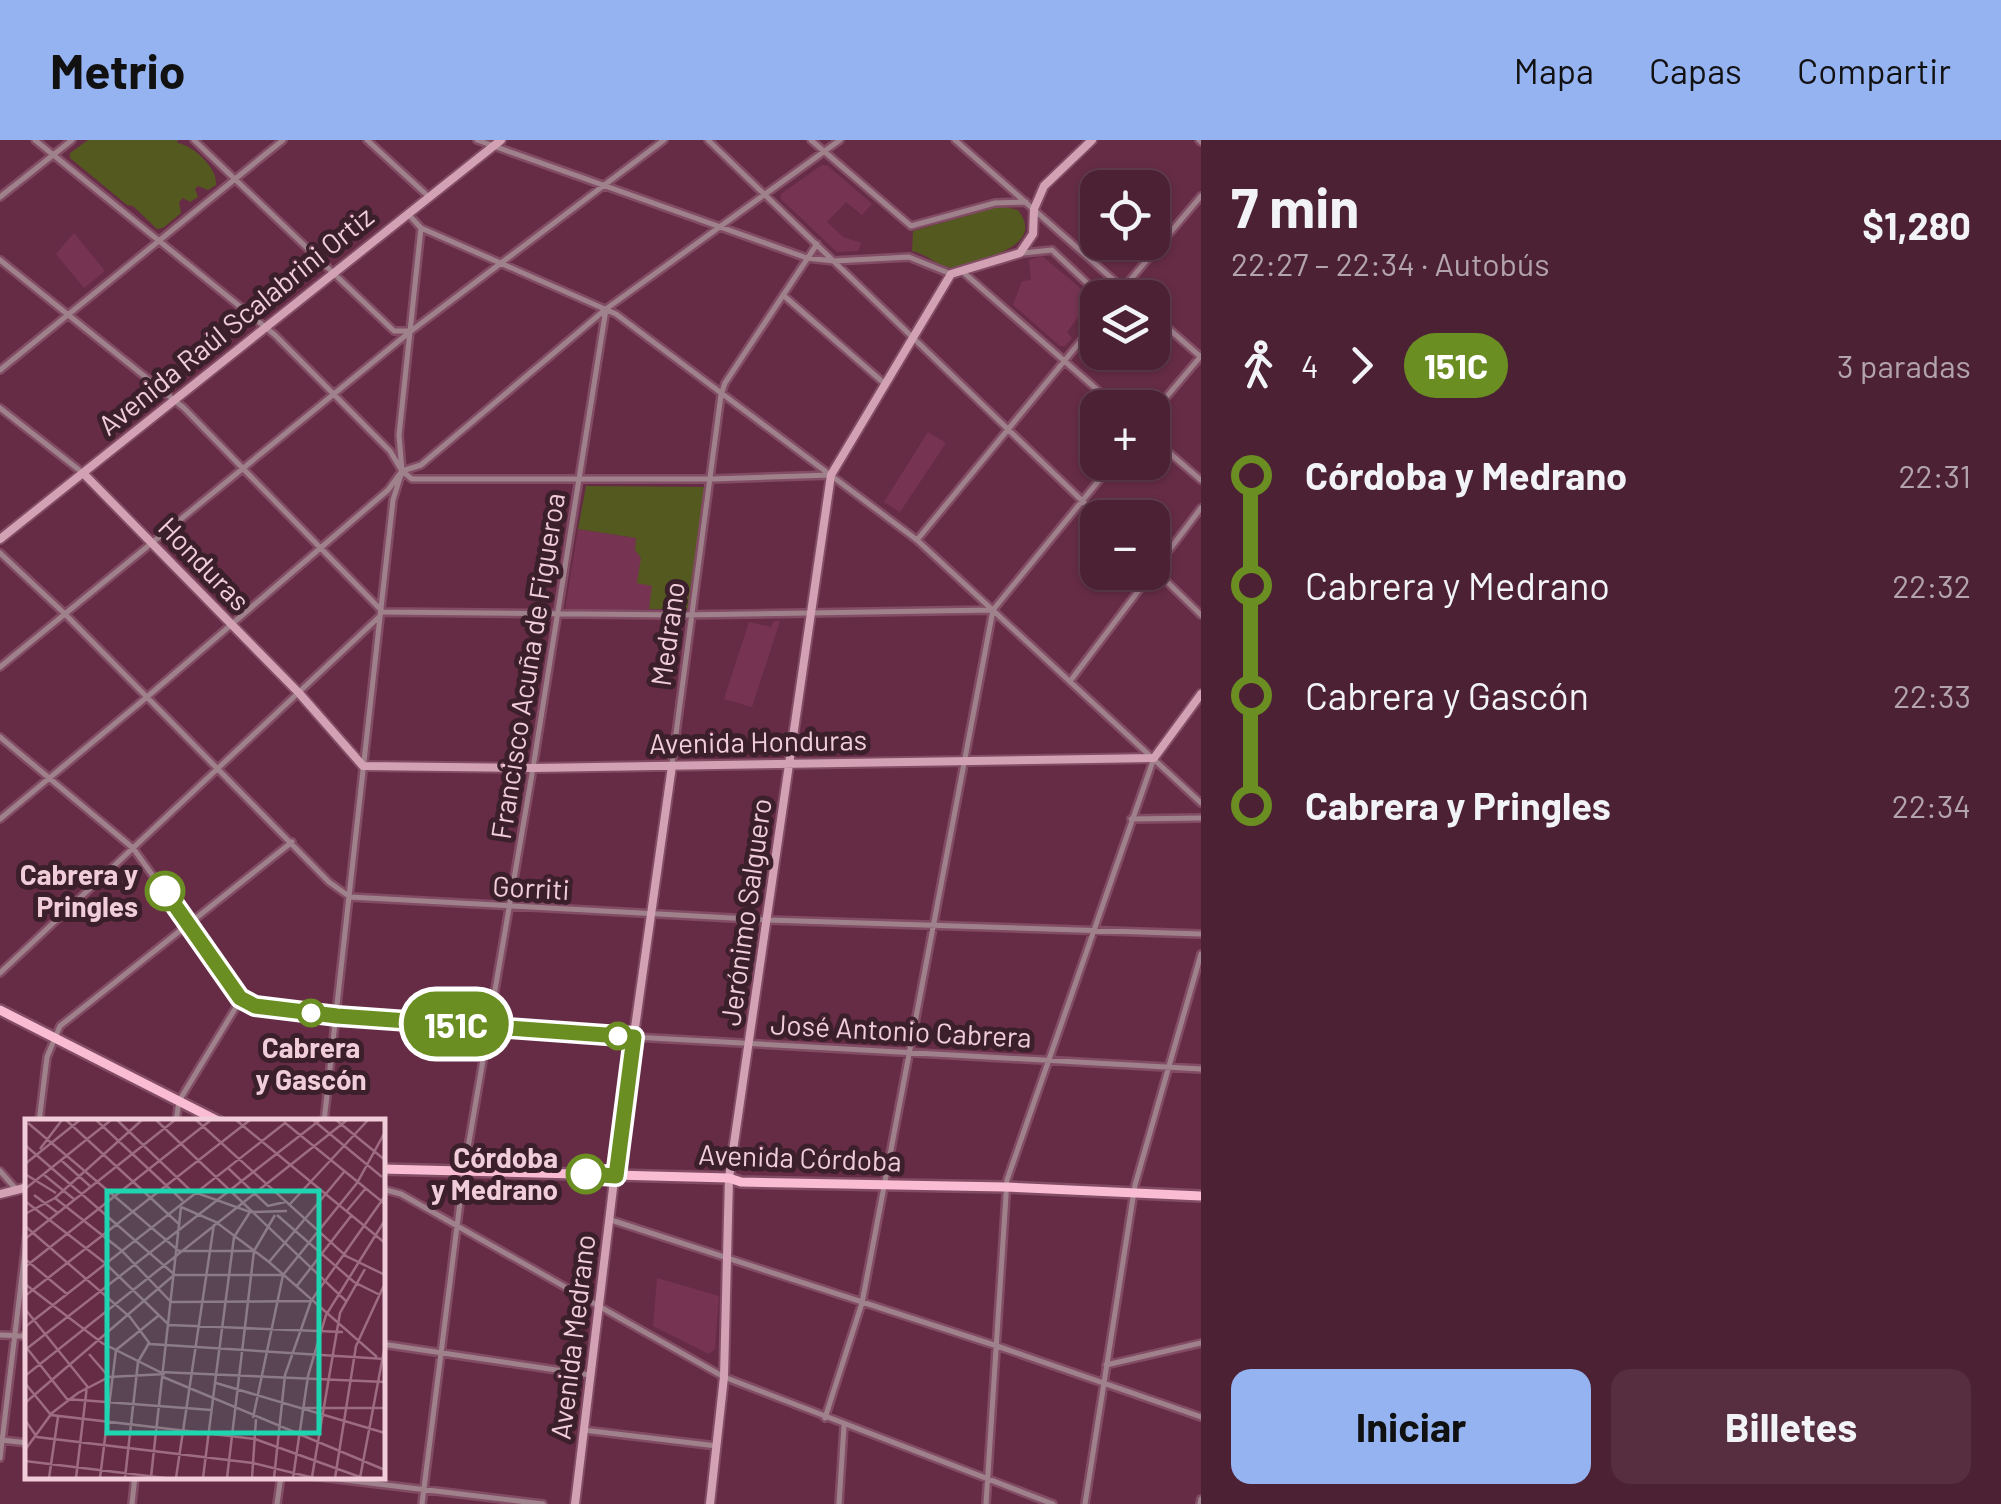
<!DOCTYPE html>
<html lang="es">
<head>
<meta charset="utf-8">
<style>
  body { margin:0; font-family:Barlow,sans-serif; background:#562e40; color:#f1f3f6; height:100vh; display:flex; flex-direction:column; font-size:38px; white-space:nowrap }
  * { box-sizing:border-box; margin:0 }
  p { font-size:32px; color:#b2a3ac }
  .icon { flex:none; width:55px; height:55px; fill:none; stroke:currentColor; stroke-width:2; stroke-linecap:round; stroke-linejoin:round }
  .map { position:relative; flex:1; overflow:hidden }
  .sheet { display:flex; flex-direction:column; background:#4c2134; width:800px }
  .sheet>* { flex:none }
  .badge { padding:0 20px; border-radius:32px; font-size:35px; line-height:65px }
  .fabs { position:absolute; left:1080px; top:30px; display:grid; gap:20px }
  .fabs a { display:grid; place-items:center; width:90px; height:90px; border-radius:20px; background:#4c2134; box-shadow:0 2px 8px #0004,0 0 0 2px #633e4f; font-size:50px }
  .map>.badge { position:absolute; translate:-50% -50%; box-shadow:0 0 0 5px #fff }
  .legs { display:flex; align-items:center; gap:15px; height:110px; padding:0 30px; font-size:32px }
  .legs p { margin-inline-start:auto }
  .headline { display:flex; align-items:center; justify-content:space-between; height:170px; padding:0 30px }
  h1 { font-size:55px; font-weight:700; line-height:75px }
  .cta { display:flex; gap:20px; margin-top:auto; padding:20px 30px }
  .cta a { flex:1; height:115px; border-radius:20px; background:#95b2f1; color:#111; font-size:40px; font-weight:700; line-height:115px; text-align:center }
  .cta a+a { background:#562e40; color:#f1f3f6 }
  ul { padding:0 30px; list-style:none }
  li { display:flex; align-items:center; gap:35px; height:110px; font-size:38px }
  li i { display:grid; place-items:center; width:15px; height:100%; margin:0 12px; background:currentColor }
  li i::after { content:''; width:25px; height:25px; margin:-12px; border:8px solid; border-radius:50%; background:#4c2134 }
  li p { margin-inline-start:auto }
  li:first-child i { background:linear-gradient(#0000 50%,currentColor 0) }
  li:last-child i { background:linear-gradient(currentColor 50%,#0000 0) }
  header { display:flex; align-items:center; gap:60px; box-sizing:border-box; height:140px; padding:0 50px; background:#95b2f1; color:#111 }
  header strong { font-size:48px }
  nav { display:flex; gap:55px; margin-inline-start:auto; font-size:35px }
  main { display:flex; flex:1; min-height:0 }
  .map>svg:first-child { display:block }
  .built { fill:#763452 }
  .green { fill:#54591f }
  .lines { fill:none; stroke-linecap:round; stroke-linejoin:round }
  .street-casing { stroke:#824c64; stroke-width:10 }
  .secondary-casing { stroke:#824c64; stroke-width:12 }
  .primary-casing { stroke:#824c64; stroke-width:14 }
  .street { stroke:#9f818c; stroke-width:5 }
  .secondary { stroke:#d2a2b4; stroke-width:8 }
  .primary { stroke:#f9bcd3; stroke-width:9 }
  .line-1-casing { stroke:#fff; stroke-width:22 }
  .line-1 { stroke:#6b8e23; stroke-width:15 }
  .stop-1-dot { fill:#fff; stroke:#6b8e23; stroke-width:5 }
  .labels { text-anchor:middle; stroke-width:10; stroke-linejoin:round; paint-order:stroke }
  .street-label { font-size:28px; fill:#f1cdda; stroke:#3b202b }
  .stop-label { font-size:28px; font-weight:bold; fill:#f1cdda; stroke:#3b202b; text-anchor:end }
  .inset-road { fill:none; stroke:#9e6c81; stroke-width:2.5 }
  .view { fill:#1ed5b1; fill-opacity:0.15; stroke:#1ed5b1; stroke-width:5 }
  .inset-edge { fill:none; stroke:#f1cdda; stroke-width:5 }
</style>
</head>
<body>
<header>
<strong>Metrio</strong>
<nav><a>Mapa</a><a>Capas</a><a>Compartir</a></nav>
</header>
<main>
<div class="map">
<svg width="1201" height="1364" viewBox="0 0 1201 1364">
  <rect width="100%" height="100%" fill="#662c46"/>
  <path class="built" d="M822,25L828,26L872,64L862,75L846,62L827,82L843,97L861,103L858,111L837,112L781,59V54Z
    M74,93L105,131L84,148L56,114Z
    M1042,116L1092,158L1067,192L1072,198L1065,206H1060L1013,165L1022,141L1031,140L1029,120Z
    M928,292L946,303L900,372L884,362Z
    M578,389L636,398L653,446L649,469L565,470Z
    M774,481H780L752,567L724,559L749,482L771,487Z
    M657,1138L719,1156L715,1209L709,1214L653,1186Z"/>
  <path class="green" d="M88,0H178L177,3C193,5 218,28 216,45L208,50L198,46L195,49L198,57L190,62L183,58L179,62L181,73L163,88L157,89L133,66L127,65L70,18V13Z
    M1001,66L1018,70C1039,97 1010,110 987,118C978,122 966,128 956,128C941,129 927,114 912,111L913,91Z
    M586,346L705,347L688,469H649L652,446L637,443L641,418L635,410L636,398L578,389Z"/>
  <g class="lines">
    <defs>
      <path id="street" d="M35,0L275,195L390,311L402,331L412,339H712L831,335
        M194,0L394,191H408
        M367,0L429,57
        M477,0L807,118L834,121L909,117L951,134
        M708,0L1100,378
        M811,0L911,86L995,63L1026,62
        M955,0L1134,158
        M1199,0L1201,2
        M0,57L72,0
        M408,74L421,88L616,174L917,400L1201,663
        M1023,113L1052,110L1103,158
        M0,120L184,268L383,472L682,475L993,470
        M963,132L1118,268
        M783,155L885,244
        M1115,158L1201,56
        M1152,174L1201,217
        M0,230L283,0
        M0,268L83,333
        M1152,274L1201,216
        M1152,298L1201,340
        M917,400L1098,180
        M0,413L65,474L329,742L350,757L768,780L1201,794
        M1155,430L1201,475
        M0,527L411,191L664,0
        M1071,540L1201,368
        M0,597L133,708L241,859L255,866L337,876L634,897L1201,929
        M672,624L721,255L725,243L817,104
        M0,679L147,557L388,350L402,331L421,325L606,169L840,0
        M1131,679L1201,678
        M0,833L380,476
        M39,982L47,917L60,886L292,702
        M176,982L179,961L241,859
        M324,982L393,360L402,331L399,295L421,88
        M0,1031L15,1048
        M382,1049L401,1054L724,1237L1053,1364
        M611,1080L997,1206L1201,1277
        M0,1195L28,1196
        M382,1204L590,1235
        M1106,1225L1201,1203
        M825,1278L862,1163L993,470L1114,322
        M583,1290L717,1306
        M1,1300L28,1303
        M0,1318L28,1086
        M312,1336L543,1364
        M132,1364L135,1336
        M277,1364L281,1336
        M422,1364L464,1031L533,628L606,169
        M839,1364L844,1286
        M986,1364L1007,1040L1154,618
        M1085,1364L1135,1045L1201,814
        M1200,1364L1201,1359"/>
      <path id="secondary" d="M83,333L299,553L363,626L533,628L1154,618L1201,554
        M0,399L501,0
        M0,1054L28,1047
        M575,1364L617,1015L672,626
        M710,1364L724,1237L729,1038L831,335L951,134L1020,113L1033,94L1034,69L1044,46L1092,0"/>
      <path id="primary" d="M0,870L220,982
        M382,1029L729,1038L741,1042L1005,1047L1201,1056"/>
    </defs>
    <use href="#street" class="street-casing"/>
    <use href="#secondary" class="secondary-casing"/>
    <use href="#primary" class="primary-casing"/>
    <use href="#street" class="street"/>
    <use href="#secondary" class="secondary"/>
    <use href="#primary" class="primary"/>
  </g>
  <g class="lines">
    <defs>
      <path id="line-1" d="M165,751L240,858L255,866L337,876L634,897L616,1036L586,1034"/>
    </defs>
    <use href="#line-1" class="line-1-casing"/>
    <use href="#line-1" class="line-1"/>
  </g>
  <g class="stop-1-dot">
    <circle cx="165" cy="751" r="18"/>
    <circle cx="311" cy="873" r="12"/>
    <circle cx="618" cy="896" r="12"/>
    <circle cx="586" cy="1034" r="18"/>
  </g>
  <g class="labels">
    <g class="street-label">
      <text transform="translate(236 181) rotate(-39)" y="10">Avenida Raúl Scalabrini Ortiz</text>
      <text transform="translate(204 424) rotate(46)" y="10">Honduras</text>
      <text transform="translate(668 494) rotate(-82)" y="10">Medrano</text>
      <text transform="translate(528 526) rotate(-81)" y="10">Francisco Acuña de Figueroa</text>
      <text transform="translate(758 602) rotate(-1)" y="10">Avenida Honduras</text>
      <text transform="translate(531 748) rotate(3)" y="10">Gorriti</text>
      <text transform="translate(746 772) rotate(-82)" y="10">Jerónimo Salguero</text>
      <text transform="translate(901 891) rotate(3)" y="10">José Antonio Cabrera</text>
      <text transform="translate(800 1018) rotate(2)" y="10">Avenida Córdoba</text>
      <text transform="translate(573 1197) rotate(-83)" y="10">Avenida Medrano</text>
    </g>
    <g class="stop-label">
      <text x="138" y="745">Cabrera y<tspan x="138" dy="32">Pringles</tspan></text>
      <text x="311" y="918" text-anchor="middle">Cabrera<tspan x="311" dy="32">y Gascón</tspan></text>
      <text x="558" y="1028">Córdoba<tspan x="558" dy="32">y Medrano</tspan></text>
    </g>
  </g>
  <g transform="translate(25 979)">
    <rect width="360" height="360" fill="#662c46"/>
    <path class="inset-road" d="M41,1L155,106M71,1L158,82M92,1L166,72L225,93L262,92M131,1L321,182M171,1L321,137L360,156M211,1L360,124M288,1L357,58M311,1L360,41M259,3L360,85M3,4L154,132H229M0,26L150,156H258M15,30L37,1M36,41L66,68M0,45L55,1M203,49L243,87L260,83M0,55L31,74M18,55L50,81M0,70L86,1M9,76L33,94M30,79L96,131L146,183M30,79L117,1M0,82L80,144L144,206L318,213M265,85L343,1M156,88L191,103L244,143L352,238M321,93L341,69M0,95L30,79M252,96L329,163L355,176M0,107L105,198L125,225L360,240M0,120L150,1M0,140L42,175M244,143L319,53M0,148L186,1M0,165L77,224L135,253L360,263M271,168L326,97M0,177L225,1M146,183L286,182L360,77M0,190L62,267L51,359M0,208L260,4M1,228L42,280L186,291M0,231L295,1M64,235L84,258M191,256L209,118L225,93M0,257L322,1M138,258L360,351M0,264L26,296L230,320L335,358M191,264L360,314M0,284L149,156M278,289H360M228,299L258,156L332,64L360,13M0,301L12,318L228,344L289,359M0,331L27,294L53,274L84,258L140,255M0,342L140,359M126,358L156,88M287,358L315,194L340,150M24,359L33,298M75,359L91,231L133,197M100,359L113,243L124,224M151,359L189,105M178,359L191,256M202,359L229,132L250,96M227,359L231,300M249,359L260,256L286,182M268,359L283,257L301,196L360,101M310,359L331,227L360,164M335,359L360,226"/>
    <path class="view" d="M82,72H294V314H82Z"/>
    <rect width="360" height="360" class="inset-edge"/>
  </g>
</svg>
<div class="fabs">
<a><svg class="icon" aria-label="locate" viewBox="0 0 24 24"><circle cx="12" cy="12" r="6"/><path d="M12 2v4M12 18v4M2 12h4M18 12h4"/></svg></a>
<a><svg class="icon" aria-label="layers" viewBox="0 0 24 24"><path d="M12 4l9 5-9 5-9-5zM3 14l9 5 9-5"/></svg></a>
<a>+</a>
<a>−</a>
</div>
<b class="badge" style="left:456px;top:884px;background:#6b8e23;color:#fff">151C</b>
</div>
<section class="sheet">
<div class="headline"><div><h1>7 min</h1><p>22:27 – 22:34 · Autobús</p></div><b>$1,280</b></div>
<div class="legs"><svg class="icon" aria-label="walk" viewBox="0 0 24 24"><circle cx="13" cy="4" r="2"/><path d="M13 8l-2 6 4 7M11 14l-3 7M7 12l3-4h3l4 4"/></svg>4<svg class="icon" aria-label="forward" viewBox="0 0 24 24"><path d="M9 5l7 7-7 7"/></svg><b class="badge" style="background:#6b8e23;color:#fff">151C</b><p>3 paradas</p></div>
<ul>
<li><i style="color:#6b8e23"></i><b>Córdoba y Medrano</b><p>22:31</p></li>
<li><i style="color:#6b8e23"></i><span>Cabrera y Medrano</span><p>22:32</p></li>
<li><i style="color:#6b8e23"></i><span>Cabrera y Gascón</span><p>22:33</p></li>
<li><i style="color:#6b8e23"></i><b>Cabrera y Pringles</b><p>22:34</p></li>
</ul>
<div class="cta"><a>Iniciar</a><a>Billetes</a></div>
</section>
</main>
</body>
</html>
